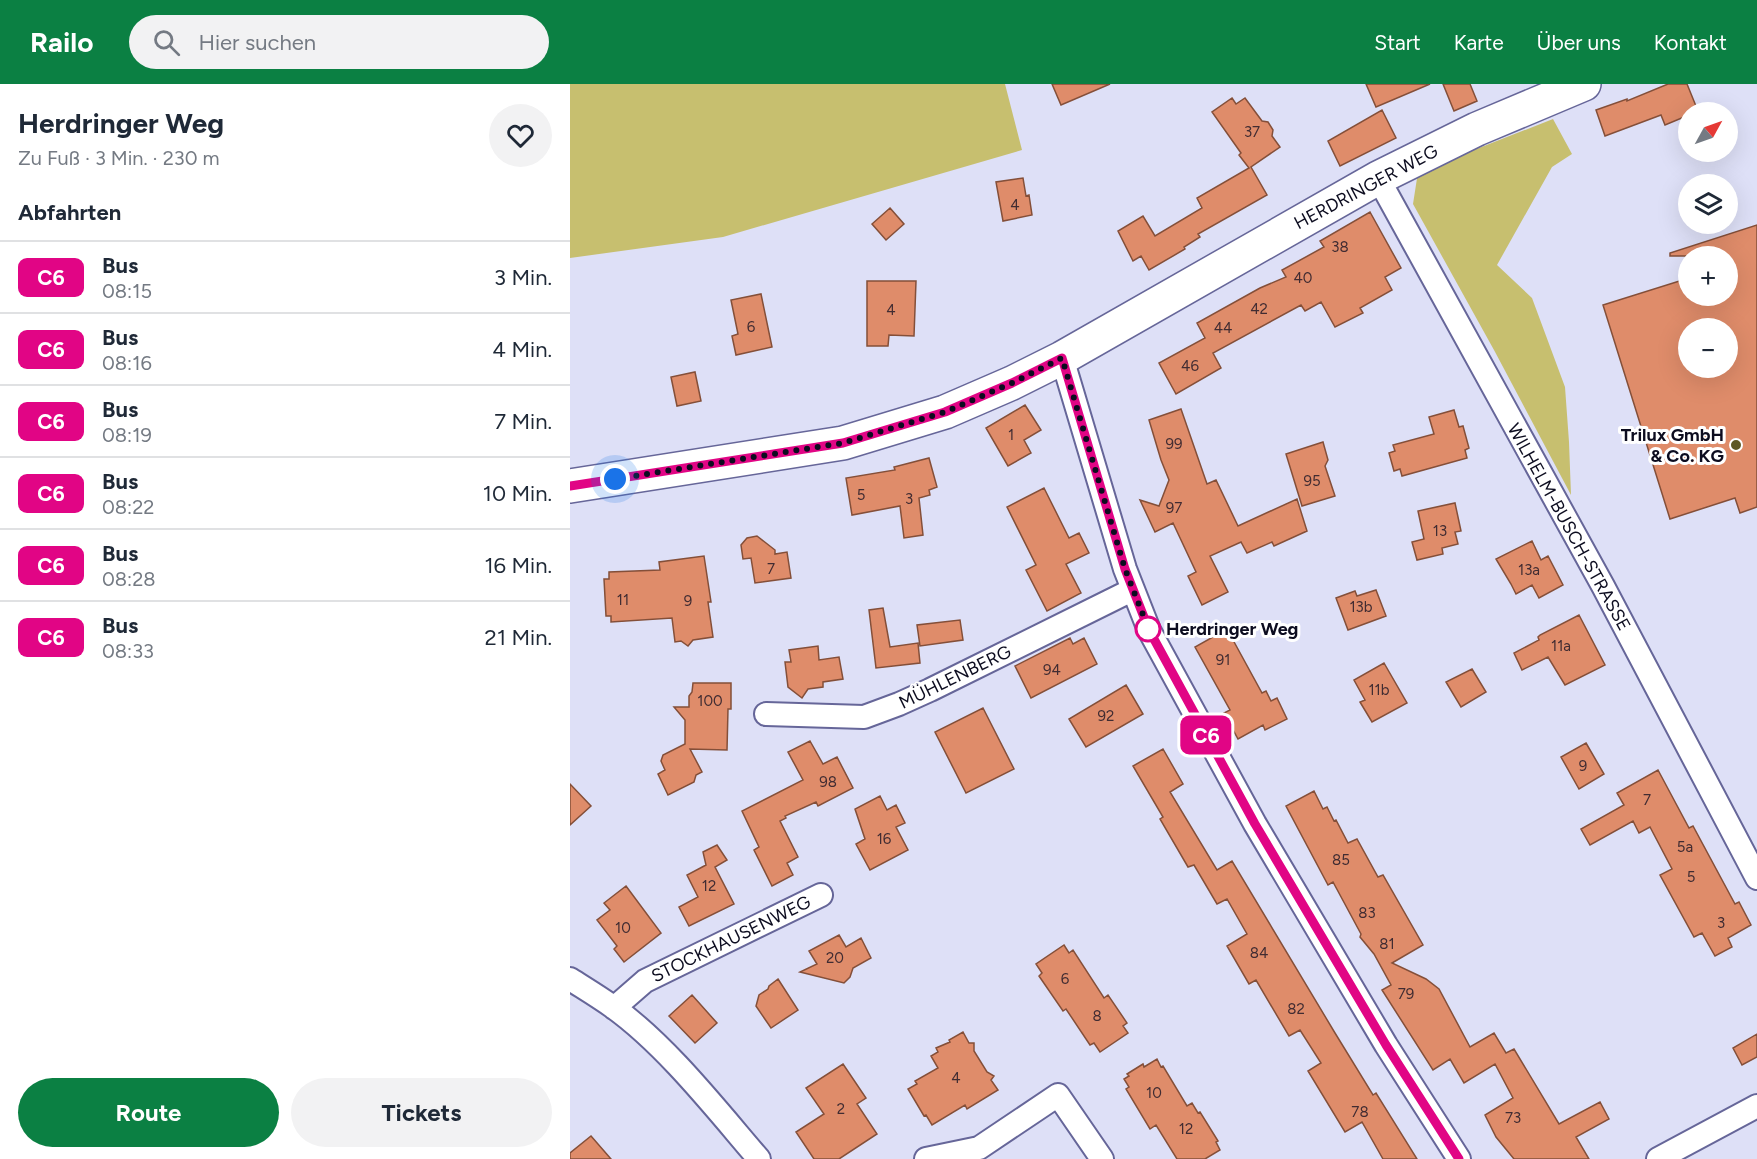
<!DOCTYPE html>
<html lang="de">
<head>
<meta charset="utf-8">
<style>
  body { margin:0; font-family:Figtree,sans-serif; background:#f2f2f3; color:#1f2937; height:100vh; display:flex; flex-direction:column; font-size:22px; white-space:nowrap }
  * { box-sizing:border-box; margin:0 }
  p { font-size:20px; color:#747a83 }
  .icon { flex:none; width:33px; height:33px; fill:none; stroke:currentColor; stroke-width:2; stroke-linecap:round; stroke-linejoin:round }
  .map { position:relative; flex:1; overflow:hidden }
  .details { display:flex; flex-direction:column; background:#fff; width:570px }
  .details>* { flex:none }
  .badge { padding:0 12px; border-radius:9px; font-size:21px; line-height:39px }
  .needle { width:39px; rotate:50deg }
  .tools { position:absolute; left:1108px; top:18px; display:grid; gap:12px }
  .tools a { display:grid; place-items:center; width:60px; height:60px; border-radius:50%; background:#fff; box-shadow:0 6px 24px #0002; font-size:30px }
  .you { position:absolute; width:30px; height:30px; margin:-15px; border:4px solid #fff; border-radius:50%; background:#1a73e8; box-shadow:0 0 0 9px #1a73e833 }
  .map>.badge { position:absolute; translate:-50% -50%; box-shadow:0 0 0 3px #fff }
  h2 { padding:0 18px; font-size:22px; line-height:54px }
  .round { display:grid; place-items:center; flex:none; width:63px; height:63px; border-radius:32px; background:#f2f2f3 }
  .overview { display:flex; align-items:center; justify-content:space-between; height:102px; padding:0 18px }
  h1 { font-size:28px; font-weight:700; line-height:45px }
  .primary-button { display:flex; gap:12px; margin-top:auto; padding:12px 18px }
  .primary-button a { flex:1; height:69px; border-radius:36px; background:#0b8043; color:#fff; font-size:24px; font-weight:700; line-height:69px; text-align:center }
  .primary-button a+a { background:#f2f2f3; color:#1f2937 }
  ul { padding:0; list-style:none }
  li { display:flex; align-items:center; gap:18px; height:72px; padding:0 18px; border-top:2px solid #e0e1e3 }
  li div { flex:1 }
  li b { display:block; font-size:22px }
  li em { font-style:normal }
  li .badge { min-width:66px; font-weight:700; text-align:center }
  header { display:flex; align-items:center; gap:36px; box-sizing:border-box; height:84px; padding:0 30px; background:#0b8043; color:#fff }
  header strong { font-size:28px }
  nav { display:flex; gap:33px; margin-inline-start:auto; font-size:21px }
  .search { width:420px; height:54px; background:#f2f2f3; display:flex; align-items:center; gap:15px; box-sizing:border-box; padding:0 21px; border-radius:33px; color:#747a83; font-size:22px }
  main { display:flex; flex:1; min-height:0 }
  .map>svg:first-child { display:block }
  .green { fill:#c7bf6f }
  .building { fill:#df8c6a; stroke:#844f39; stroke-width:1.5; fill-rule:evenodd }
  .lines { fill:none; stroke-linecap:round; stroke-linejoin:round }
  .street-casing { stroke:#669; stroke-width:26 }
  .secondary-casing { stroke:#669; stroke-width:36 }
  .street { stroke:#fff; stroke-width:22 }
  .secondary { stroke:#fff; stroke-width:33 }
  .line-casing { stroke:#fff; stroke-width:14 }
  .line { stroke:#e10585; stroke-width:9 }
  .walk { stroke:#0c0c1f; stroke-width:6; stroke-dasharray:0 10.8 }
  .poi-dot { fill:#5e5824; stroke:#fff; stroke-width:2 }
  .stop-dot { fill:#fff; stroke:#e10585; stroke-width:3 }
  .labels { text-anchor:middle; stroke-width:6; stroke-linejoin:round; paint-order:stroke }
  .number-label { font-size:15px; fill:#412c32 }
  .street-label { font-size:18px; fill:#0c0c1f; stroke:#fff }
  .poi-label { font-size:18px; font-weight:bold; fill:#0c0c1f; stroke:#fff; text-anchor:end }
  .stop-label { font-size:18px; font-weight:bold; fill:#0c0c1f; stroke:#fff; text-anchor:start }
</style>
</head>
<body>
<header>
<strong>Railo</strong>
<div class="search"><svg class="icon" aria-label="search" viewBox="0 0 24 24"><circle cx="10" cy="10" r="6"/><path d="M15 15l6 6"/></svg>Hier suchen</div>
<nav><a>Start</a><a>Karte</a><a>Über uns</a><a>Kontakt</a></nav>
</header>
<main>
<section class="details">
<div class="overview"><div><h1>Herdringer Weg</h1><p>Zu Fuß · 3 Min. · 230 m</p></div><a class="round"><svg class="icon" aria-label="heart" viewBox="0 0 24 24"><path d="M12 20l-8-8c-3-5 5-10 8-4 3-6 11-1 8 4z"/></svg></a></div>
<h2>Abfahrten</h2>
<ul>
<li><span class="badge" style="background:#e10585;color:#fff">C6</span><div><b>Bus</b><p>08:15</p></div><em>3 Min.</em></li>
<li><span class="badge" style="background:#e10585;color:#fff">C6</span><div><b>Bus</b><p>08:16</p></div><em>4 Min.</em></li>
<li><span class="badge" style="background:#e10585;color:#fff">C6</span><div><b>Bus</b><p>08:19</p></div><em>7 Min.</em></li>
<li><span class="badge" style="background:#e10585;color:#fff">C6</span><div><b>Bus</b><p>08:22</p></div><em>10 Min.</em></li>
<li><span class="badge" style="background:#e10585;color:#fff">C6</span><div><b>Bus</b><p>08:28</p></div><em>16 Min.</em></li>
<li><span class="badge" style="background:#e10585;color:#fff">C6</span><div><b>Bus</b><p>08:33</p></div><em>21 Min.</em></li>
</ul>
<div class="primary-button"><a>Route</a><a>Tickets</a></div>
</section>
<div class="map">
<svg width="1187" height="1075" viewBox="0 0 1187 1075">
  <rect width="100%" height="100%" fill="#dee0f7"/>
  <path class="green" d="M0,0H435L452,66L153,153L0,174Z
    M983,35L1002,70L982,83L927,181L962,214L995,303L999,358L1001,411L924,266L843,120L848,88Z"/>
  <path class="building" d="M482,0H540L491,21Z
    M796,0H860L806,23Z
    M873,0H900L907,17L884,27Z
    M1098,0H1117L1128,27L1119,28V31L1095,41L1091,31L1035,52L1026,26L1057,15V17Z
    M662,14L666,20L675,14L692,37L698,38L703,46L702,52L710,63L681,83L697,111L628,150L630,153L614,163L615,165L579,186L571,172L563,177L548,147L573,132L585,152L632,124L627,114L679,84L669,71L671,69L642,28Z
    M812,26L826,54L770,82L758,57Z
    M453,94L456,112L459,111L462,131L433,137L426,98Z
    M320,124L334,140L316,156L302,140Z
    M800,128L831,184L815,193L822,206L790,224L793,229L765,243L751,218L735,227L731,221L643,269L651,284L606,310L589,279L635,254L627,239L690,204L716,193L712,186L754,163L750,157Z
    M1187,141V423L1170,429L1165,414L1100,435L1033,221L1119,194V212H1158V172H1100V169ZM1119,244H1158V284H1119Z
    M297,197H346L344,252L319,251L318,262H297Z
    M191,210L202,263L166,271L162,252L168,250L161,216Z
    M125,288L131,317L107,322L101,293Z
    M455,321L471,346L454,356L461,369L438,382L416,344Z
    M611,325L637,400L646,396L668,442L727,415L737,447L704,462L702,458L677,469L671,458L640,472L658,508L632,521L618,492L626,488L603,439L585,448L570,416L589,422L599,396L591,376L579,336Z
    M884,326L889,343L893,342L899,364L895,366L897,374L832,392L830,385L824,387L819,369L825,367L823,361L864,350L859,333Z
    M753,358L758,376L755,382L765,412L732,422L716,370Z
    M359,374L367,403L359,406L360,411L349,414L353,451L334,454L330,422L282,431L276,394L325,386L324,383Z
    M474,404L499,454L509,449L519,469L496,480L511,509L477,527L456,486L466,481L437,423Z
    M885,419L891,447L885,448L888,460L872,464L873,470L847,476L842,458L854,455L848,427Z
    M187,452L205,466V470L217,468L221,494L185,499L181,474L173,475L171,461L177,454Z
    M962,457L971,476L978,472L993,501L969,514L962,501L946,510L941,500L926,475Z
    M134,472L141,518H138L143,553L123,556L118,562L111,557L105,558L102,534L41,538V532H36L34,495H39V488L90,486L89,478Z
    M806,506L816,532L778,546L766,514L785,507L787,512Z
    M313,524L320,563L348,559L350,579L306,584L299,526Z
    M1009,531L1035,581L995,601L978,573L952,586L944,569L969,556L968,553L970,551Z
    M390,536L393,556L350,562L347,541Z
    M657,545L692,609L696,607L701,617L707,614L717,635L695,646L693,641L668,655L654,629L660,626L625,563Z
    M500,554L503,560L514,554L527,580L461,614L445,582Z
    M248,562L249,576L269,573L273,595L253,598V603L238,605L232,614L218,603L215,578H221L219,566Z
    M814,579L837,619L802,638L790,618L795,616L784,596Z
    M902,585L916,608L891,623L876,598Z
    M123,599H161V625H158L157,666L120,665L132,688L126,691L124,698L98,711L88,690L95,686L91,677L93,671L115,660V636L104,623H119V612L122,608Z
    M556,601L573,630L516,663L499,635Z
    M413,624L444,685L396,709L365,648Z
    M240,657L253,680L267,673L283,704L248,722L246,718L215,732L216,734L210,737L228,773L217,779L223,791L202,802L184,766L189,763L172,727L233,696L218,668Z
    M1016,659L1034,690L1009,705L991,673Z
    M593,665L613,700L600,708L647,786L662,777L765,949L803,1011L806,1009L847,1075H813L792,1038L775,1048L738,987L751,979L730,946L719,952L686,896L679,900L657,862L677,850L657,815L647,820L624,781L618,783L590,735L593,733L563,682Z
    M1088,686L1119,744L1123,742L1165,820L1169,818L1181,841L1158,854L1162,863L1145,872L1132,849L1124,853L1090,791L1102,785L1080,743L1069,749L1063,737L1020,761L1011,745L1054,721L1047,709Z
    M0,700L21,722L0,741Z
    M744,707L753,725L757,723L764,737L766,736L778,759L787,755L808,793L813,791L853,861L822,879L856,895L869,905L900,963L924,949L936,969L944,965L989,1040L1030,1018L1039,1035L1006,1053L1019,1075H944L926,1053L915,1031L943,1014L925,980L894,999L880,975L863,986L812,906L821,901L804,870L790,853L791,850L763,798L758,801L716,722Z
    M310,712L317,726L326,721L335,739L326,743L338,766L300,786L286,760L295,755L285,725Z
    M147,761L157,776L145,783L164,820L119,842L109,823L128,813L117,791L136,781L133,768Z
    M56,802L91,849L54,878L44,865L47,862L27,836L40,826L34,819Z
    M269,851L276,863L291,854L301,874L283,884L280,893L274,899L230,888L247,880L239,867Z
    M494,861L499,869L503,866L534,914L538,911L557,939L553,942L558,949L530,968L524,959L520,961L496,925L493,927L469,892L472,889L466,880Z
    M208,895L228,926L201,944L186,922L189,911L198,905L199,902Z
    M122,911L147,939L125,959L99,932Z
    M393,948L399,959H404V967L417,988L424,992L421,996L428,1006L397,1025L395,1021L362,1041L356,1031L354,1032L338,1005L347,1000L345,997L368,984L361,972L368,968L366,964L380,958L379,956Z
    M1187,950V973L1172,981L1163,964Z
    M587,975L591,983L593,982L617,1022L622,1019L628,1029L630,1028L648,1057L646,1058L650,1066L635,1075H607L586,1041L580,1045L556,1005L559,1003L554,995L559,992L557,990L573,980L574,983Z
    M273,980L296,1014L287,1020L307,1050L269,1075H244L226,1048L254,1030L236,1004Z
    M21,1052L41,1075H0V1069Z"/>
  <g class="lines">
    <defs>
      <path id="street" d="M808,94L1033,502L1187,794
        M492,274L555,485L579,546L685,740L816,961L889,1075
        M196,630L294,633L329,620L360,606L562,506
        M0,895C14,904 29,913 43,923C96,961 146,1025 189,1075
        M44,924L75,897L251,811
        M356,1075L409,1064L488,1011L532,1075
        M1088,1075L1187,1022"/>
      <path id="secondary" d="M0,402L273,359L375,328L442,299L492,274L808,94L907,45L1014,0"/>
    </defs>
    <use href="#street" class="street-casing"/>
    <use href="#secondary" class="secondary-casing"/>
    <use href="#street" class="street"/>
    <use href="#secondary" class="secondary"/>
  </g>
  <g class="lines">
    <defs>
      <path id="line" d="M0,402L273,359L375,328L442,299L492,274L555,485L579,546L685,740L816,961L889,1075"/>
    </defs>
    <use href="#line" class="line-casing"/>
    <use href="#line" class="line"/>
    <path class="walk" d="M45,395L273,359L375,328L442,299L492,274L555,485L579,546L578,545"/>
  </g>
  <circle class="poi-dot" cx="1166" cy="361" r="6"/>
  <circle class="stop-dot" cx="578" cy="545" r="12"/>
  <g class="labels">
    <g class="number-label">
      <text x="682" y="53">37</text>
      <text x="445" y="126">4</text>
      <text x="770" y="168">38</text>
      <text x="733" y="199">40</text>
      <text x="689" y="230">42</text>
      <text x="321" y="231">4</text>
      <text x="181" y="248">6</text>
      <text x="653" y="249">44</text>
      <text x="620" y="287">46</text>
      <text x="441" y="356">1</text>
      <text x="604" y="365">99</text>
      <text x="742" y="402">95</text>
      <text x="291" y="416">5</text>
      <text x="339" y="420">3</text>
      <text x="604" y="429">97</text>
      <text x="870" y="452">13</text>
      <text x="201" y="490">7</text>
      <text x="959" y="491">13a</text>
      <text x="53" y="521">11</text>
      <text x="118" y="522">9</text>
      <text x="791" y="528">13b</text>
      <text x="991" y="567">11a</text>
      <text x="653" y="581">91</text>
      <text x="482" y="591">94</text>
      <text x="809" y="611">11b</text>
      <text x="140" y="622">100</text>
      <text x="536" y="637">92</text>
      <text x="1013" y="687">9</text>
      <text x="258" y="703">98</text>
      <text x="1077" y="721">7</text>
      <text x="314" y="760">16</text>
      <text x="1115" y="768">5a</text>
      <text x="771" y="781">85</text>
      <text x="1121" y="798">5</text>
      <text x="139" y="807">12</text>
      <text x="797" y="834">83</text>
      <text x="1151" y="844">3</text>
      <text x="53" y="849">10</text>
      <text x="817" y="865">81</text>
      <text x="689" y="874">84</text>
      <text x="265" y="879">20</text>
      <text x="495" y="900">6</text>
      <text x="836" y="915">79</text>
      <text x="726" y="930">82</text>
      <text x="527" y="937">8</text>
      <text x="386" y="999">4</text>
      <text x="584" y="1014">10</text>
      <text x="271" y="1030">2</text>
      <text x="790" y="1033">78</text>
      <text x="943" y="1039">73</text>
      <text x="616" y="1050">12</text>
    </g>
    <g class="street-label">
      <text transform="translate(796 103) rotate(-28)" y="6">HERDRINGER WEG</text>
      <text transform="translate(999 443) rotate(61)" y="6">WILHELM-BUSCH-STRASSE</text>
      <text transform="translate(385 593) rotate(-26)" y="6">MÜHLENBERG</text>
      <text transform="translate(161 855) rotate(-26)" y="6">STOCKHAUSENWEG</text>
    </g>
    <g class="poi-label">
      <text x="1154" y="357">Trilux GmbH<tspan x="1154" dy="21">&amp; Co. KG</tspan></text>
    </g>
    <g class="stop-label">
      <text x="596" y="551">Herdringer Weg</text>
    </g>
  </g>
</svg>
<div class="tools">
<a><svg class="needle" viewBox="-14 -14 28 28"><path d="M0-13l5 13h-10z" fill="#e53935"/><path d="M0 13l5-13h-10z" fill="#747a83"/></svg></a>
<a><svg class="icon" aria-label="layers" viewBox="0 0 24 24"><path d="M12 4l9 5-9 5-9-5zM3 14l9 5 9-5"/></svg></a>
<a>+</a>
<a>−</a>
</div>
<div class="you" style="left:45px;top:395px"></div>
<b class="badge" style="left:636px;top:651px;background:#e10585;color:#fff">C6</b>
</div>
</main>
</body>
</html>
